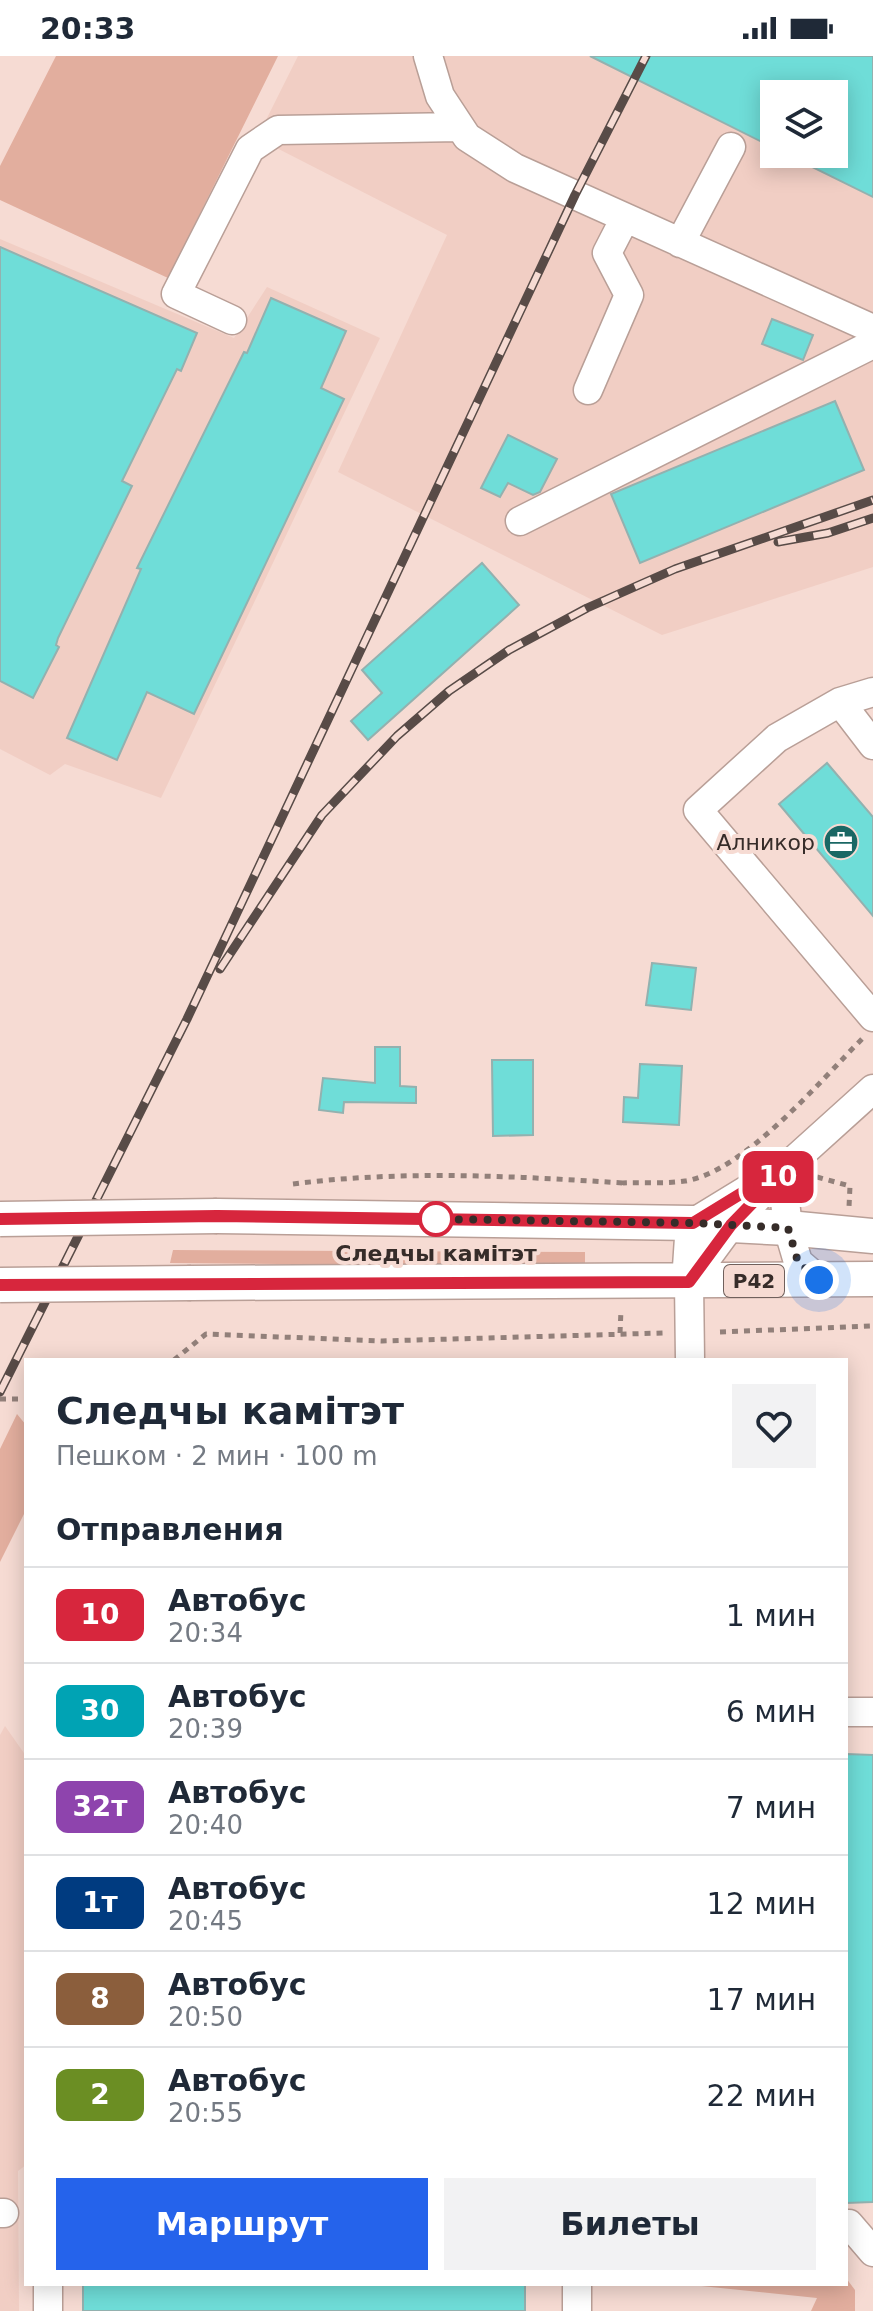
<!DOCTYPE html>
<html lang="ru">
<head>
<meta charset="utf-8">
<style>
  body { margin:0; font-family:"DejaVu Sans",sans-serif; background:#f2f2f3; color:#1f2937; height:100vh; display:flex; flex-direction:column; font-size:30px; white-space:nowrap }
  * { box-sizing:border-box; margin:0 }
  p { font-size:26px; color:#747a83 }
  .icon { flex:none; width:44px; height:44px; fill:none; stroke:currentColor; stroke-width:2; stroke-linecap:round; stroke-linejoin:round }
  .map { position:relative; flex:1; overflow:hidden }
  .drawer { position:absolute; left:24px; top:1302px; width:824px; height:928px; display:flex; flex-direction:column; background:#fff; border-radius:0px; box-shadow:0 4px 20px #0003 }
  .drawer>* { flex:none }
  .badge { padding:0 16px; border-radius:12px; font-size:28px; line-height:52px }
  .fabs { position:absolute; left:760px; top:24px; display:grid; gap:16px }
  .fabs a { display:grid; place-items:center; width:88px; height:88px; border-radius:0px; background:#fff; box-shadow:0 4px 20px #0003; font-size:40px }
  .you { position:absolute; width:40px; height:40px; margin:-20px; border:6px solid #fff; border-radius:50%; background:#1a73e8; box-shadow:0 0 0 12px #1a73e833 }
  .map>.badge { position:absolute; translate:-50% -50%; box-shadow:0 0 0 4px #fff }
  h2 { padding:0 32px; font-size:30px; line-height:72px }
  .round { display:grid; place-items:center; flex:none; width:84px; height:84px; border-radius:0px; background:#f2f2f3 }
  .overview { display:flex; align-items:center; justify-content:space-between; height:136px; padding:0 32px }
  h1 { font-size:38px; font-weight:700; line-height:60px }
  .primary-button { display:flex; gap:16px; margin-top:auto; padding:16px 32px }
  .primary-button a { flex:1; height:92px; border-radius:0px; background:#2563eb; color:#fff; font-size:32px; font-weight:700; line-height:92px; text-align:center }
  .primary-button a+a { background:#f2f2f3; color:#1f2937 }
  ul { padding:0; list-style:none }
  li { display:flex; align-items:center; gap:24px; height:96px; padding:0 32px; border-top:2px solid #e0e1e3 }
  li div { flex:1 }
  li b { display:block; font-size:30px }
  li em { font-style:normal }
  li .badge { min-width:88px; font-weight:700; text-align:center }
  .status { display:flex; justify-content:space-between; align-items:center; height:56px; padding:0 40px; background:#fff; direction:ltr }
  .status svg { height:22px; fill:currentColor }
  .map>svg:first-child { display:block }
  .built { fill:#f1cec4; fill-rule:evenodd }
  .green { fill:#e2ae9e }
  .building { fill:#6fddd8; stroke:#93b1af; stroke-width:2 }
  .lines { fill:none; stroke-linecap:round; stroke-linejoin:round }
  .minor-casing { stroke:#b99f97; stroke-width:31 }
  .major-casing { stroke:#b99f97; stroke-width:37 }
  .path { stroke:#92807a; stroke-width:5; stroke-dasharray:6 6; stroke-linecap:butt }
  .minor { stroke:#fff; stroke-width:28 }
  .major { stroke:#fff; stroke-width:34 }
  .rail-casing { stroke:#584b47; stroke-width:9 }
  .rail { stroke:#f6dbd3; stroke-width:6; stroke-dasharray:18; stroke-linecap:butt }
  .major-bridge-casing { stroke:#b99f97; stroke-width:37; stroke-linecap:butt }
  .major-bridge { stroke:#fff; stroke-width:34 }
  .line-casing { stroke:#fff; stroke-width:18 }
  .line { stroke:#d7263d; stroke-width:12 }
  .walk { stroke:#362c29; stroke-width:8; stroke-dasharray:0 14.4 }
  .stop-dot { fill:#fff; stroke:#d7263d; stroke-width:4 }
  .labels { text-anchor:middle; stroke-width:8; stroke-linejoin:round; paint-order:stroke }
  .shield { fill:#f6dbd3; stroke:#70605c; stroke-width:2 }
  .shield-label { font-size:20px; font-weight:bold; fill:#362c29 }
  .poi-label { font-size:22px; fill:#362c29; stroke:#f6dbd3; text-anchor:end }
  .stop-label { font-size:22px; font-weight:bold; fill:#362c29; stroke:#f6dbd3 }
</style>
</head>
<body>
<div class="status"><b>20:33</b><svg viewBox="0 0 49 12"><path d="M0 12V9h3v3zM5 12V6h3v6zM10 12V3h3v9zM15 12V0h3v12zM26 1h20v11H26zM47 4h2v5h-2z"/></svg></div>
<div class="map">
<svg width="873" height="2255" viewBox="0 0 873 2255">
  <rect width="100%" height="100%" fill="#f6dbd3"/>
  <path class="built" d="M298,0H873V511L662,579L338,416L447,179L257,82ZM774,38H834V98H774Z
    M0,183L234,282L267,231L380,282L161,742L65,708L50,719L0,693Z
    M5,1670L26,1700V2109L18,2115L19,2255H0V1679Z"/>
  <path class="green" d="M56,0H278L168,222L0,144V110Z
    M173,1194L585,1196V1211L170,1207Z
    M17,1358L26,1369V1454L0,1506V1393Z
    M846,2222L855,2234V2255H811L817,2242L682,2228H846Z"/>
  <path class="building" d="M590,0H873V141L786,98H834V38H774V92Z
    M0,191L197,277L181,315L177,313L122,425L132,430L58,582L56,589L59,591L33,642L0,625Z
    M271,242L346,275L321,332L344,343L194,658L147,636L117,704L67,682L141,513L137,512L244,296L247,297Z
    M772,263L813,279L803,304L762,288Z
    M835,345L864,414L640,507L611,438Z
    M508,379L557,403L540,436L533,439L508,427L500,441L481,432Z
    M482,507L519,549L368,684L351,665L382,637L362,614Z
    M827,707L873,761V860L779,748Z
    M652,907L696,912L691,954L646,949Z
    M375,991H400V1030L416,1031V1047L344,1046L343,1057L319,1054L323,1022L375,1027Z
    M492,1004H533V1079L493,1080Z
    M640,1008L682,1010L679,1069L623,1066L624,1041L638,1042Z
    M846,1698L873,1699V2146L846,2147Z
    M83,2228H525V2255H83Z"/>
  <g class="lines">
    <defs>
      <path id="minor" d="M428,0L440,40L467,81L515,112L873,273
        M680,187L731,91
        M232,264L176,238L250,93L278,74L460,71
        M588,334L629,239L607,197L625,162
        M520,465L873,288
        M873,636L840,646L777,682L698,754L873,961
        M840,646L873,689
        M791,1107L785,1145L788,1172L798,1206L819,1224
        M693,1167L760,1126
        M690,1304L689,1226L731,1169L791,1107L873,1033
        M846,1656H873
        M0,2157H4
        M846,2168H849L873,2196
        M577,2228V2255
        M48,2255V2228"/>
      <path id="major" d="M217,1160L693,1167L788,1172L873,1180
        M689,1226L693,1167
        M191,1227L873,1223"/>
    </defs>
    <use href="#minor" class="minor-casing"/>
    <use href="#major" class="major-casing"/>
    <path class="path" d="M817,1121L850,1130L849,1151
      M293,1128C402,1114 513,1120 623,1127
      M623,1129V1127C643,1126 665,1128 685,1125C744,1116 820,1025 862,983
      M720,1276L873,1270
      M620,1277L621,1254
      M174,1304L206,1278L382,1285L663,1277
      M0,1343H26"/>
    <use href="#minor" class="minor"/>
    <use href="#major" class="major"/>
    <defs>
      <path id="rail" d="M778,486L828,477L873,462
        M220,913L322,759L397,680L449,635L509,594L587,552L675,513L873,444
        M0,1336L187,963L575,139L646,0"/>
    </defs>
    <use href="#rail" class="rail-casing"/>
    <use href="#rail" class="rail"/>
    <defs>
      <path id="major-bridge" d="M0,1163L217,1160
        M0,1229L191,1227"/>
    </defs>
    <use href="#major-bridge" class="major-bridge-casing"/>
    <use href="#major-bridge" class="major-bridge"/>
  </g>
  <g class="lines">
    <defs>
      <path id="line" d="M0,1163L217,1160L693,1167L791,1107L731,1169L689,1226L0,1229"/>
    </defs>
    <use href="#line" class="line-casing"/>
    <use href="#line" class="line"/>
    <path class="walk" d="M436,1163H433L693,1167L788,1172L798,1206L819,1224"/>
  </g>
  <defs>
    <symbol id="office-disc" viewBox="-11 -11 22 22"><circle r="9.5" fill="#1a6764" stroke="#f6dbd3"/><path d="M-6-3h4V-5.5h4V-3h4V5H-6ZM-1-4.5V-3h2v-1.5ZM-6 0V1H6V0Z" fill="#fff"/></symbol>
  </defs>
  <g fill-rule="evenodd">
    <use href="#office-disc" x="821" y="766" width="40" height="40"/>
  </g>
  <circle class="stop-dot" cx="436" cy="1163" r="16"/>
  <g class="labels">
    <rect class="shield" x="724" y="1209" width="60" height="32" rx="6"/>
    <g class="shield-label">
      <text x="754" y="1232">Р42</text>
    </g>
    <g class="poi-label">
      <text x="815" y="794">Алникор</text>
    </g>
    <g class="stop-label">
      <text x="436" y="1205">Следчы камітэт</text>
    </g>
  </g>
</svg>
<div class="fabs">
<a><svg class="icon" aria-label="layers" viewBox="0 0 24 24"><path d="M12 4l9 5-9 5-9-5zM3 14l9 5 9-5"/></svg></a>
</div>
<div class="you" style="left:819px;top:1224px"></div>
<b class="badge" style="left:778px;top:1121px;background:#d7263d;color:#fff">10</b>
<section class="drawer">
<div class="overview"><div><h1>Следчы камітэт</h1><p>Пешком · 2 мин · 100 m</p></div><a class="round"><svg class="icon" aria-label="heart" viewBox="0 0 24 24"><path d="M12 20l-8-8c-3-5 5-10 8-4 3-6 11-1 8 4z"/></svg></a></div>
<h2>Отправления</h2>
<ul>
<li><span class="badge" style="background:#d7263d;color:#fff">10</span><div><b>Автобус</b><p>20:34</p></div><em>1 мин</em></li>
<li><span class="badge" style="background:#00a3b4;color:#fff">30</span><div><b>Автобус</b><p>20:39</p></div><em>6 мин</em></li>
<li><span class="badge" style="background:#8e44ad;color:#fff">32т</span><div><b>Автобус</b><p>20:40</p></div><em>7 мин</em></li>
<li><span class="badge" style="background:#003b80;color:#fff">1т</span><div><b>Автобус</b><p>20:45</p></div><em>12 мин</em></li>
<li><span class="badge" style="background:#8b5e3c;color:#fff">8</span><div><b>Автобус</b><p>20:50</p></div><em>17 мин</em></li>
<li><span class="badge" style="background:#6b8e23;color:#fff">2</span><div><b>Автобус</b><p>20:55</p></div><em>22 мин</em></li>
</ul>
<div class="primary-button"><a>Маршрут</a><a>Билеты</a></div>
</section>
</div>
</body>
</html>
